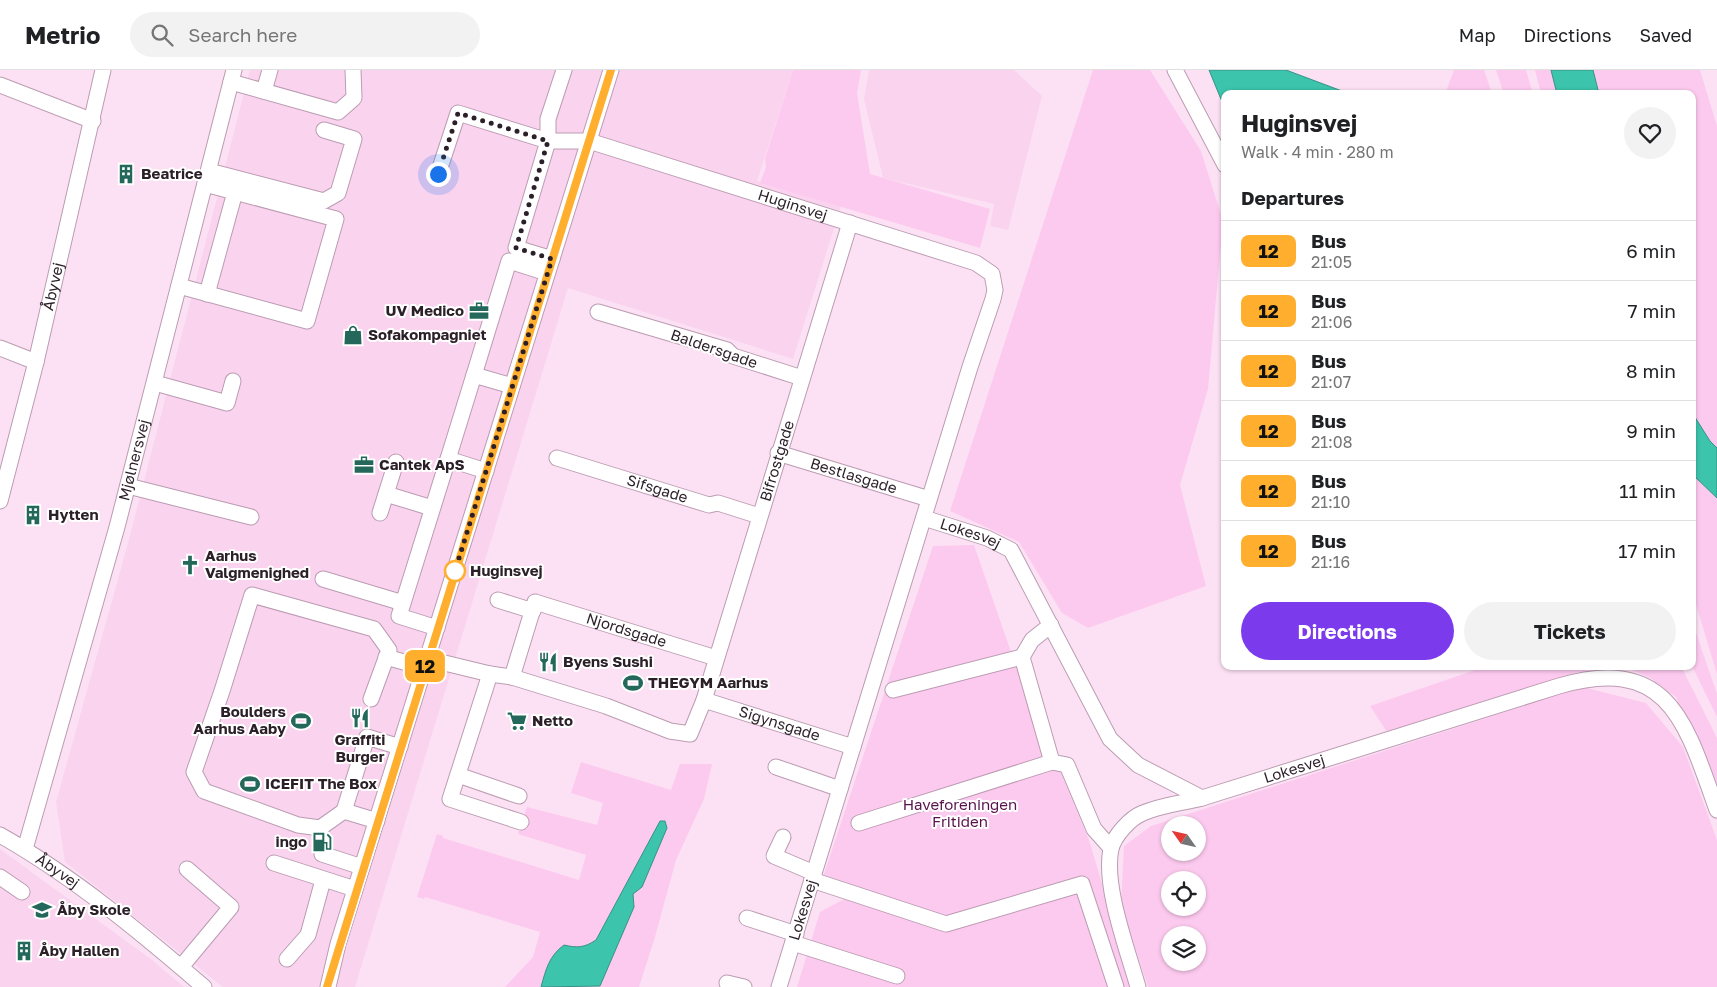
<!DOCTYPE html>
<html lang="en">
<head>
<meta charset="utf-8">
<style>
  body { margin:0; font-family:"Golos Text",sans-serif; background:#f2f2f2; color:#202124; height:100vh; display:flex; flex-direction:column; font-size:19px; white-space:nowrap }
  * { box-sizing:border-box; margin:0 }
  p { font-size:16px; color:#757577 }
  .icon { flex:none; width:28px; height:28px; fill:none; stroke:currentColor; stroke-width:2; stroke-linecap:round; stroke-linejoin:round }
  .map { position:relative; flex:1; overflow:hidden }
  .details { position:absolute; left:1221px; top:20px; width:475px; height:580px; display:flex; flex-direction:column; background:#fff; border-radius:10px; box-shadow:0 1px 4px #0004 }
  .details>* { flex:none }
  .badge { padding:0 10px; border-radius:8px; font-size:18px; line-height:32px }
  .needle { width:32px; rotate:304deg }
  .buttons { position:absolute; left:1161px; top:746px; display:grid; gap:10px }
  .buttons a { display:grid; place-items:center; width:45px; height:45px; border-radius:50%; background:#fff; box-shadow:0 1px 4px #0004; font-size:25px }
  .you { position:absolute; width:25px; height:25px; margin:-12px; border:4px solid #fff; border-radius:50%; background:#1a73e8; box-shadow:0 0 0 8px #1a73e833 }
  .map>.badge { position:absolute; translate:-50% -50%; box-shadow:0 0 0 2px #fff }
  h2 { padding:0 20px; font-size:19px; line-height:45px }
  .round { display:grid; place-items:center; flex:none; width:52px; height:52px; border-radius:26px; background:#f2f2f2 }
  .overview { display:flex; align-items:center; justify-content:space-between; height:85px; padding:0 20px }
  h1 { font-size:24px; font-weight:700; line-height:38px }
  .cta { display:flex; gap:10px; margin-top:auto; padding:10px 20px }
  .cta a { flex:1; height:58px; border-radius:30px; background:#7c3aed; color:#fff; font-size:20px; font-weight:700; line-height:58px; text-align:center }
  .cta a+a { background:#f2f2f2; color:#202124 }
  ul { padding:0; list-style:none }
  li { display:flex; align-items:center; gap:15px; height:60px; padding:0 20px; border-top:1px solid #e0e0e0 }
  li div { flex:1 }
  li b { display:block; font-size:19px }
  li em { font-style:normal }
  li .badge { min-width:55px; font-weight:700; text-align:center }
  header { display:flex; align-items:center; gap:30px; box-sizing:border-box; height:70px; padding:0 25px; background:#fff; border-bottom:1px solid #e0e0e0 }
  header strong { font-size:24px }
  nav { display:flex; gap:28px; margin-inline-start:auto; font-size:18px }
  .search { width:350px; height:45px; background:#f2f2f2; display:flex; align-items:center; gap:12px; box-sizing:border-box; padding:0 18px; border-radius:28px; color:#757577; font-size:19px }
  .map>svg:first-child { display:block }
  .built { fill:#fad3ef }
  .green { fill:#fdcaef; fill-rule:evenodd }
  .water { fill:#3cc4ac; stroke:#379284 }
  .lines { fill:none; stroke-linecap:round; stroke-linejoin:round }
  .minor-casing { stroke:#bb9cb2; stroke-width:17 }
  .minor { stroke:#fff; stroke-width:15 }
  .line-casing { stroke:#fff; stroke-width:11 }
  .line { stroke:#ffae2d; stroke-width:8 }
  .walk { stroke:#2b1f28; stroke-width:5; stroke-dasharray:0 9 }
  .stop-dot { fill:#fff; stroke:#ffae2d; stroke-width:2.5 }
  .labels { text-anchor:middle; stroke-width:4; stroke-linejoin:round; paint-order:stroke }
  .poi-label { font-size:15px; font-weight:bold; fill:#2b1f28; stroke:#fff; text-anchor:start }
  .street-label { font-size:15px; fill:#2b1f28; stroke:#fff }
  .stop-label { font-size:15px; font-weight:bold; fill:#2b1f28; stroke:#fff; text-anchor:start }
  .park-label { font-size:15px; fill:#58134c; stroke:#fff }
</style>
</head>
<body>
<header>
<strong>Metrio</strong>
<div class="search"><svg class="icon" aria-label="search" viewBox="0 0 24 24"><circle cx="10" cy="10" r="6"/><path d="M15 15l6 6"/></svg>Search here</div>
<nav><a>Map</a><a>Directions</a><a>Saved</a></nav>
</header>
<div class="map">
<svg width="1717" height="917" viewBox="0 0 1717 917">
  <rect width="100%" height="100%" fill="#fce1f4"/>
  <path class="built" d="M250,0H793L757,111L841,136L793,289L568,218L355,917H223L65,792L56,732L128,473Z
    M869,0H1014L1042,26L1008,160L990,156L994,134L883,108L864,29Z
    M0,779L152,890L184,917H0Z"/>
  <path class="green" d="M793,0H861L857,23L870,104L990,139L980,178L760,113L766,97L765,89Z
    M1093,0H1150L1201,81L1223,151L1208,319L1180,415L1206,516L1088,558L1062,543L1019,472L950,441Z
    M1454,0H1484L1492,24H1445Z
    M1496,0H1526L1533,24H1504Z
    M1535,0H1551L1557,24H1541Z
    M1593,0H1700L1717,56V378L1710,371L1693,344L1692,24H1599Z
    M1692,405L1717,428V604L1693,525Z
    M974,475L1011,582L1089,770L1133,917H797L820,842L850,826L820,816L933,476Z
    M1693,554L1717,624V647L1692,596Z
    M1487,596H1681L1717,668V723L1676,627L1650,608L1630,599L1577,602L1387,662L1370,636Z
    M1583,617L1646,633L1683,677L1717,770V917H1148L1121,835L1124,776L1151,756ZM1170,755H1198V782H1170ZM1170,810H1198V838H1170ZM1170,865H1198V892H1170Z
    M581,692L671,720L680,694H712L704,729L676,790L655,867L639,917H505L533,887L540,862L425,827L424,829L417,827L437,764L443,766V768L579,810L586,785L518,764L527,737L597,755L603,733L571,723Z"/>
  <path class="water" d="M1209,0H1286L1350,24H1225V39Z
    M1551,0H1593L1599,24H1557Z
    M1693,344L1710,371L1717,378V428L1693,405Z
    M660,751H665L667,758L642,817L633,824L634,837L600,916L541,917C546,899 549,886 564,875C577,878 584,878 596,870Z"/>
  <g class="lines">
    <defs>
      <g id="minor">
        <path id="s1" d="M564,0L548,49V71H589L976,193L992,204L995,220L993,229L970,297L779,917"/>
        <path d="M1175,0L1225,95"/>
        <path d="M231,12L338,42L354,28L353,0"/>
        <path d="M0,15L93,51"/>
        <path d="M264,21L270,0"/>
        <path d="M209,101L324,131L338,123L354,69L324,60"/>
        <path d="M438,104L458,43L548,71L516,178L552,189"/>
        <path d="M179,216L307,251L336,149L205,114"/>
        <path d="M207,224L235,122"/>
        <path d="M598,242L727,280L733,286L802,308"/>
        <path d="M0,278L36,292"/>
        <path d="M474,305L509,191L547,203"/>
        <path d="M155,313L227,333L233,311"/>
        <path id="s2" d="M778,383L929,429"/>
        <path id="s3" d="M557,388L709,435L718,433L759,446"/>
        <path d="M486,401L448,389L474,305L512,316"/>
        <path d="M128,416L251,447"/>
        <path d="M386,424L432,438"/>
        <path id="s4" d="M0,431L36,292L103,0"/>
        <path d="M380,443L396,392"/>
        <path id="s5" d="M924,448L987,468L1011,480L1110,669L1138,695L1202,728"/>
        <path d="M323,509L403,533"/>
        <path d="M498,530L533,541"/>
        <path d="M1051,555L1032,570L1022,587L1052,692L1067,695L1094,759L1111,778"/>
        <path d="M437,558L399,546L448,389"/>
        <path d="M386,587L425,598"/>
        <path id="s6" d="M428,589L490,604L512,607L606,636L670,661L690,664L704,630L850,153"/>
        <path d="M490,604L450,729L521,752"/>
        <path id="s7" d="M512,607L535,532L716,588"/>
        <path d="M893,620L1022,587"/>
        <path id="s8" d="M704,630L853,677"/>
        <path d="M776,697L840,719"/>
        <path d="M458,705L519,726"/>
        <path d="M344,741L367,667L400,677"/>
        <path d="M859,753L1052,692"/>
        <path d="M320,758L298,755L204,721L194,702L222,621L252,525L374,559L389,580L371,629"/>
        <path id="s9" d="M0,765C74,807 140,862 204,917"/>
        <path d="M783,767L774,786L814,803"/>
        <path id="s10" d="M25,779L117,457L234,0"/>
        <path d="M274,793L355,819"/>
        <path d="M362,797L322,784L320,758L344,741L377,751"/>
        <path d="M0,807L22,822"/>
        <path d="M812,810L946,854L1082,814L1116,917"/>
        <path d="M747,848L796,864"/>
        <path d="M793,873L897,906"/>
        <path d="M287,889L308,865L323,810"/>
        <path d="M181,897L231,837L187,799"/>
        <path d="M727,913L744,917"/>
        <path d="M328,917L338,874L611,0"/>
        <path id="s11" d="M1138,917C1128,881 1103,816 1111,779C1114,766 1130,748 1143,743C1161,735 1183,733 1202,728L1559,616C1669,584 1686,653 1717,740"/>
      </g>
    </defs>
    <use href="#minor" class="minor-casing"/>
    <use href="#minor" class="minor"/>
  </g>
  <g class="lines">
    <defs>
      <path id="line" d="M327,917L611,0"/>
    </defs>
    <use href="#line" class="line-casing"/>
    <use href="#line" class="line"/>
    <path class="walk" d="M438,104L458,43L548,71L516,178L552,189L455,501"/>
  </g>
  <defs>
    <symbol id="building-bare" viewBox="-9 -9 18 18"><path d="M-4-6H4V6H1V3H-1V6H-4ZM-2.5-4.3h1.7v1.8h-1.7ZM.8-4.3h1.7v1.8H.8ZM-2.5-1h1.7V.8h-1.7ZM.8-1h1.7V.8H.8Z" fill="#23685b" stroke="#fff" stroke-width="2.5" paint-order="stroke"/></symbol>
    <symbol id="office-bare" viewBox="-9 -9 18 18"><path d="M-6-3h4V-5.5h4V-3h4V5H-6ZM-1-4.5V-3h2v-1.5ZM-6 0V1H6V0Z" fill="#23685b" stroke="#fff" stroke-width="2.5" paint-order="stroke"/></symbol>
    <symbol id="shop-bare" viewBox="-9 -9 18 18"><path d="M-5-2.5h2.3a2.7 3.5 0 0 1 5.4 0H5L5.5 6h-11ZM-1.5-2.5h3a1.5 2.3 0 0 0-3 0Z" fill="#23685b" stroke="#fff" stroke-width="2.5" paint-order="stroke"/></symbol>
    <symbol id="church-bare" viewBox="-9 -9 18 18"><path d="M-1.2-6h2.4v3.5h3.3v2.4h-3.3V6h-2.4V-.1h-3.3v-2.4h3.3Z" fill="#23685b" stroke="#fff" stroke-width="2.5" paint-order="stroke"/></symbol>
    <symbol id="restaurant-bare" viewBox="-9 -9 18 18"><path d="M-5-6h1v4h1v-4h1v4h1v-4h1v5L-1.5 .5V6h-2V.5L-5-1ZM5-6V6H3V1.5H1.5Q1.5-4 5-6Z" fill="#23685b" stroke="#fff" stroke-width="2.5" paint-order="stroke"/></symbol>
    <symbol id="stadium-bare" viewBox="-9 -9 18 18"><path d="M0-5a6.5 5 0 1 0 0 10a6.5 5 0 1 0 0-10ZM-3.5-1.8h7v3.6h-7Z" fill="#23685b" stroke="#fff" stroke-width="2.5" paint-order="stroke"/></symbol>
    <symbol id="supermarket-bare" viewBox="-9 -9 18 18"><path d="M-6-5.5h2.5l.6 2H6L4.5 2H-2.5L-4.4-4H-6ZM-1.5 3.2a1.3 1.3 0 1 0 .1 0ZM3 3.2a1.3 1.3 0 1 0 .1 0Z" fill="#23685b" stroke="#fff" stroke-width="2.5" paint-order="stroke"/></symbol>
    <symbol id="fuel-bare" viewBox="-9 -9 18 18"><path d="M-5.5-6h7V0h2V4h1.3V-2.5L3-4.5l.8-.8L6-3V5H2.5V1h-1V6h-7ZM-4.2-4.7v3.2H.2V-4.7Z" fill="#23685b" stroke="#fff" stroke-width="2.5" paint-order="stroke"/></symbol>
    <symbol id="school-bare" viewBox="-9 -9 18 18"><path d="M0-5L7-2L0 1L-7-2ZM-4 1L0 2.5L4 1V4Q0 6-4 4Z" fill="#23685b" stroke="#fff" stroke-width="2.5" paint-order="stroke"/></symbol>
  </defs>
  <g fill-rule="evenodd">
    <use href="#building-bare" x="112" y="90" width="28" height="28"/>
    <use href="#office-bare" x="465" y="227" width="28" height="28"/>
    <use href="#shop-bare" x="339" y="251" width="28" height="28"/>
    <use href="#office-bare" x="350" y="381" width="28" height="28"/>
    <use href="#building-bare" x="19" y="431" width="28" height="28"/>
    <use href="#church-bare" x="176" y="481" width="28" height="28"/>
    <use href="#restaurant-bare" x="534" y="578" width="28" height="28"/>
    <use href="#stadium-bare" x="619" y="599" width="28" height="28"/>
    <use href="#restaurant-bare" x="346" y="634" width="28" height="28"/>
    <use href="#stadium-bare" x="287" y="637" width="28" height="28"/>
    <use href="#supermarket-bare" x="503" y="637" width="28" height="28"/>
    <use href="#stadium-bare" x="236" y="700" width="28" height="28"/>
    <use href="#fuel-bare" x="308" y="758" width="28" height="28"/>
    <use href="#school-bare" x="28" y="826" width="28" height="28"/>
    <use href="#building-bare" x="10" y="867" width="28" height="28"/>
  </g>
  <circle class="stop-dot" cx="455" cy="501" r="10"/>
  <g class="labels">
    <g class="poi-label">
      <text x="141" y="109">Beatrice</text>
      <text x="464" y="246" text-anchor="end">UV Medico</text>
      <text x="368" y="270">Sofakompagniet</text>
      <text x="379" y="400">Cantek ApS</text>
      <text x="48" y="450">Hytten</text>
      <text x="205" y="491">Aarhus<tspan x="205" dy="17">Valgmenighed</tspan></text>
      <text x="563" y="597">Byens Sushi</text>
      <text x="648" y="618">THEGYM Aarhus</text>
      <text x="286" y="647" text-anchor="end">Boulders<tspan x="286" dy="17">Aarhus Aaby</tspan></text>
      <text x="532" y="656">Netto</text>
      <text x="360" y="675" text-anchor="middle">Graffiti<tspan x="360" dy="17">Burger</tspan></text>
      <text x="265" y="719">ICEFIT The Box</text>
      <text x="307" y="777" text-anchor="end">ingo</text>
      <text x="57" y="845">Åby Skole</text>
      <text x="39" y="886">Åby Hallen</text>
    </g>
    <g class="street-label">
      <text dy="5" stroke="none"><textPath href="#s1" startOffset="328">Huginsvej</textPath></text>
      <text dy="5" stroke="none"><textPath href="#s4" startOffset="221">Åbyvej</textPath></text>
      <text transform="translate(714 279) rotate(19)" y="5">Baldersgade</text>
      <text dy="5" stroke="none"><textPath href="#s10" startOffset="404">Mjølnersvej</textPath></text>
      <text dy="5" stroke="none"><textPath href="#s6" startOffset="560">Bifrostgade</textPath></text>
      <text dy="5" stroke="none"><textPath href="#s2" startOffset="79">Bestlasgade</textPath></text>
      <text dy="5" stroke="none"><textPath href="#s3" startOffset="105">Sifsgade</textPath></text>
      <text dy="5" stroke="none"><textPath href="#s5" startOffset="49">Lokesvej</textPath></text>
      <text dy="5" stroke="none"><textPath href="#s7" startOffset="174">Njordsgade</textPath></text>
      <text dy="5" stroke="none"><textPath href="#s8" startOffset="79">Sigynsgade</textPath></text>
      <text dy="5" stroke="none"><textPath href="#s11" startOffset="349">Lokesvej</textPath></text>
      <text dy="5" stroke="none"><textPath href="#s9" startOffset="68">Åbyvej</textPath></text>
      <text transform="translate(803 840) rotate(-73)" y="5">Lokesvej</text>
    </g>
    <g class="stop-label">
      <text x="470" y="506">Huginsvej</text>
    </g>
    <g class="park-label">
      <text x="960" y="740">Haveforeningen<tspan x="960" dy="17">Fritiden</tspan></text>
    </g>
  </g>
</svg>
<div class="buttons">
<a><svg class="needle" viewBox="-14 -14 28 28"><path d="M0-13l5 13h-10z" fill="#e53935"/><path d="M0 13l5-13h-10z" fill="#757577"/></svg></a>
<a><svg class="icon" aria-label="locate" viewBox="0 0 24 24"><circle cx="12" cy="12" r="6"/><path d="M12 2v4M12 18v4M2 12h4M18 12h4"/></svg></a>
<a><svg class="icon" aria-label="layers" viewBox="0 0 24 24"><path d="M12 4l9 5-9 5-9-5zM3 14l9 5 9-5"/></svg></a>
</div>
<div class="you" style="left:438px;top:104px"></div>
<b class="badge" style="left:425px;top:596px;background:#ffae2d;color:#111">12</b>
<section class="details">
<div class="overview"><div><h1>Huginsvej</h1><p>Walk · 4 min · 280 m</p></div><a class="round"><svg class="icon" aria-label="heart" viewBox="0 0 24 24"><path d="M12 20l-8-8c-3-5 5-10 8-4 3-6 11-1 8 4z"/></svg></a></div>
<h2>Departures</h2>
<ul>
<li><span class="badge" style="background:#ffae2d;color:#111">12</span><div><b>Bus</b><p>21:05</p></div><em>6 min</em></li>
<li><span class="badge" style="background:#ffae2d;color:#111">12</span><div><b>Bus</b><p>21:06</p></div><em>7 min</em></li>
<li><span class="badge" style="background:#ffae2d;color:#111">12</span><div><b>Bus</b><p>21:07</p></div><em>8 min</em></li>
<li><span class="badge" style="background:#ffae2d;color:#111">12</span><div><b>Bus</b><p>21:08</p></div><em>9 min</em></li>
<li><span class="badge" style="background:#ffae2d;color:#111">12</span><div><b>Bus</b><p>21:10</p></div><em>11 min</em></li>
<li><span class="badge" style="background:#ffae2d;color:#111">12</span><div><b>Bus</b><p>21:16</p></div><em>17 min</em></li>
</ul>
<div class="cta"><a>Directions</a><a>Tickets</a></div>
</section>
</div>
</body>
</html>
